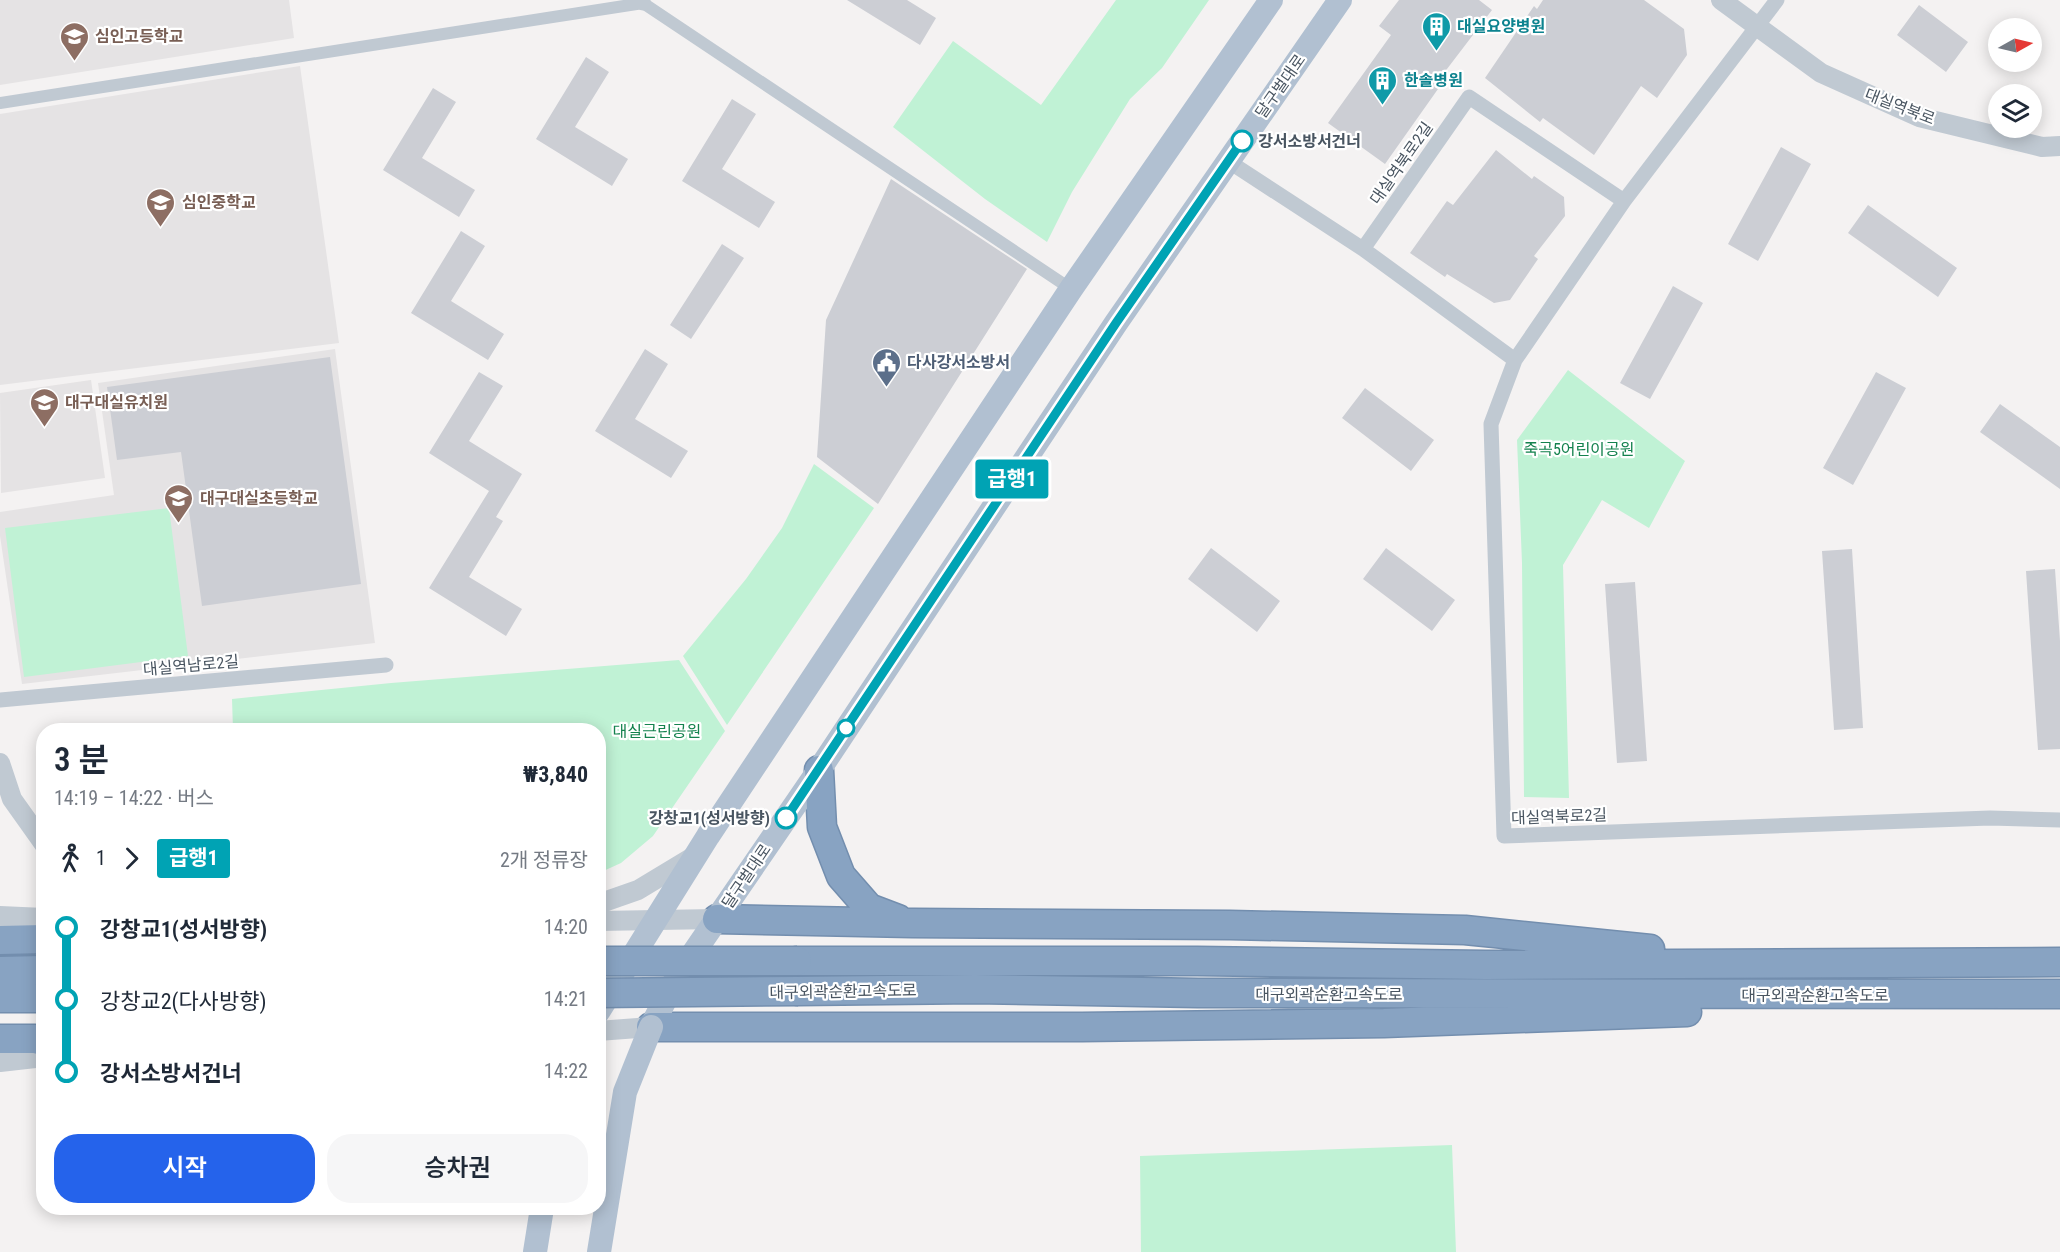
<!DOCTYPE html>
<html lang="ko">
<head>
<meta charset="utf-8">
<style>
  body { margin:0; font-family:"Roboto Condensed","Noto Sans KR",sans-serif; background:#f6f6f7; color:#1f2937; height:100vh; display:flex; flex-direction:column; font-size:22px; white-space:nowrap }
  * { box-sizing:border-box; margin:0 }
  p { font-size:20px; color:#747a83 }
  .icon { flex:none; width:33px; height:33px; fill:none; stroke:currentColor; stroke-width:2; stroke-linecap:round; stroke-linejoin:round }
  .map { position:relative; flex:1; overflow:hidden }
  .panel { position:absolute; left:36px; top:723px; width:570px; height:492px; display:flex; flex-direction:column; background:#fff; border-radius:24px; box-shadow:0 3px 15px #0003 }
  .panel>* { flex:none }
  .badge { padding:0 12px; border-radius:4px; font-size:21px; line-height:39px }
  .needle { width:39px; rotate:82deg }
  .controls { position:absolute; left:1988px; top:18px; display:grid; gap:12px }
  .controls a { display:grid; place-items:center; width:54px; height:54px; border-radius:50%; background:#fff; box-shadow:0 3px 15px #0003; font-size:30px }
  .map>.badge { position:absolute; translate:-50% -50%; box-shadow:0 0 0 3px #fff }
  .legs { display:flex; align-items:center; gap:9px; height:66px; padding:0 18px; font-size:20px }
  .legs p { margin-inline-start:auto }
  .summary { display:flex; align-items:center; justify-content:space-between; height:102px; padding:0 18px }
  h1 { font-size:33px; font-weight:600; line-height:45px }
  .cta { display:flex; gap:12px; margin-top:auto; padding:12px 18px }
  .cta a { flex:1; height:69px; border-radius:24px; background:#2563eb; color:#fff; font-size:24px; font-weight:600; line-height:69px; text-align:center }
  .cta a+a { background:#f6f6f7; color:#1f2937 }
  ul { padding:0 18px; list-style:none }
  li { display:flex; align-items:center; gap:21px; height:72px; font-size:22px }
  li i { display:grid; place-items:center; width:9px; height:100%; margin:0 8px; background:currentColor }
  li i::after { content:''; width:15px; height:15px; margin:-8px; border:4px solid; border-radius:50%; background:#fff }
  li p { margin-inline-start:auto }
  li:first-child i { background:linear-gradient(#0000 50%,currentColor 0) }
  li:last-child i { background:linear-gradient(currentColor 50%,#0000 0) }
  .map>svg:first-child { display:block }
  .education { fill:#e5e3e4 }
  .green { fill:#c0f2d5 }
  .building { fill:#ccced4 }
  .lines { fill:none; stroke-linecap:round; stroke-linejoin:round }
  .motorway-casing { stroke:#738eae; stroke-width:31 }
  .pedestrian { stroke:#c0c9d2; stroke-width:12 }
  .minor { stroke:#c0c9d2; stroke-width:15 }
  .tertiary { stroke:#c0c9d2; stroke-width:20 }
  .primary { stroke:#b1c0d1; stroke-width:24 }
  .motorway { stroke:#88a3c2; stroke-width:28 }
  .motorway-bridge-casing { stroke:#738eae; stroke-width:31; stroke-linecap:butt }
  .primary-bridge { stroke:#b1c0d1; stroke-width:24 }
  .motorway-bridge { stroke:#88a3c2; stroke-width:28 }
  .line-1-casing { stroke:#fff; stroke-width:14 }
  .line-1 { stroke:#00a3b4; stroke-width:9 }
  .stop-1-dot { fill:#fff; stroke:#00a3b4; stroke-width:3 }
  .labels { text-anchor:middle; stroke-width:4.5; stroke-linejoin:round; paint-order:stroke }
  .culture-label { font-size:16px; font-weight:bold; fill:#0d838f; stroke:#fff; text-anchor:start }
  .education-label { font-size:16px; font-weight:bold; fill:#785e54; stroke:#fff; text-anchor:start }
  .street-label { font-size:16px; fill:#495561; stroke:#fff }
  .stop-label { font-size:16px; font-weight:bold; fill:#495561; stroke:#fff; text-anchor:start }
  .service-label { font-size:16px; font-weight:bold; fill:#4e5e75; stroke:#fff; text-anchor:start }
  .park-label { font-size:16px; fill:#14824e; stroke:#fff }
</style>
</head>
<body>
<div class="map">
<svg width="2060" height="1252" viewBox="0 0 2060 1252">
  <rect width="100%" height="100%" fill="#f4f2f2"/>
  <path class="education" d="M0,0H289L294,38L0,85Z
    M300,66L339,343L0,385V114Z
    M335,349L375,643L22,684L0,536V512L114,495L98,383Z
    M91,380L105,478L1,493L0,393Z"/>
  <path class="green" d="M1116,0H1209L1162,68L1130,99L1072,192L1047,242L985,199L893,127L953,41L1041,105Z
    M1568,370L1685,461L1649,528L1602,500L1563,565L1569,798L1524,797L1522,563L1517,440Z
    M814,464L874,508L727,725L683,656L746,579L782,528Z
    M169,508L188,656L24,677L5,528Z
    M679,660L725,731L653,836L621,863L599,873L598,730H233L232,699L391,683Z
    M1452,1145L1456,1252H1141L1140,1156Z"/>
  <path class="building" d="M847,0H907L936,18L920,45Z
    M1399,0H1479L1492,10L1434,86L1438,89L1385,164L1328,123L1391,35L1379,26Z
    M1543,0H1644L1684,29L1687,55L1657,98L1641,86L1594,155L1543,118L1540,122L1485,78L1534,6L1537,9Z
    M1919,5L1968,42L1946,72L1897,35Z
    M586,57L609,72L575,127L628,159L612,186L536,139Z
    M433,88L456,102L422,158L475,190L459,217L383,170Z
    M732,99L756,114L722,169L775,202L759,228L682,181Z
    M1781,147L1811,164L1758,261L1728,244Z
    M1496,150L1532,179L1534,176L1564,197L1565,216L1534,256L1538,259L1510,300L1494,303L1447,274L1445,277L1410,253L1447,201L1453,205Z
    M891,179L1027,269L878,504L817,457L826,320Z
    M1868,205L1957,268L1938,297L1848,233Z
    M461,231L485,246L451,301L504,334L488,360L411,313Z
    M722,244L744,258L691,339L670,325Z
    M1673,286L1703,303L1650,399L1620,383Z
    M645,349L668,364L635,419L688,451L671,478L595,431Z
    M330,357L361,584L202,606L181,452L117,460L107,387Z
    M479,372L503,386L469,441L522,474L496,517L503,521L469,577L522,609L506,636L429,588L489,491L429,453Z
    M1876,372L1906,388L1853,485L1823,468Z
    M1365,388L1434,440L1411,471L1342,418Z
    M2000,404L2060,447V489L1980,432Z
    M1211,548L1280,601L1257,632L1188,579Z
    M1386,548L1455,600L1432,631L1363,579Z
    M1852,549L1863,728L1834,730L1822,551Z
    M2055,569L2060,641V749L2038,750L2026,571Z
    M1635,582L1647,761L1617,763L1605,584Z"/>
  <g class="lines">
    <defs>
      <path id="motorway" d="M819,770L822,827L841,876L869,908L898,919
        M717,919L912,923L1230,925L1465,930L1650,949
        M0,940L44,939
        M797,961H1197L1486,965L2060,962
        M0,971L44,970
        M798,991L975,989L1198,993L2060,994
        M0,998H44
        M651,1027H1082L1384,1023L1687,1012
        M0,1039H35L44,1041"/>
    </defs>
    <use href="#motorway" class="motorway-casing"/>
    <path class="pedestrian" d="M0,103L643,3L1071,289"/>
    <path class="minor" d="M643,0V3
      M1777,0L1624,201L1515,360L1491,424L1504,836L1990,818L2060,820
      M1228,161L1363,249
      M1515,360L1363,249L1469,97L1624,201
      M0,700L386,665"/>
    <path class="tertiary" d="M1721,0L1821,73L1919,117L2042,147L2060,146
      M0,763L12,799L44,844
      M598,904L638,890L696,855
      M0,916L44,918
      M598,921L717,919
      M598,1031L651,1027
      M0,1062L44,1057"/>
    <path class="primary" d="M598,1012L708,836L1071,289L1271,0
      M651,1027L677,977L819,770L1116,323L1340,0
      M535,1252L542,1208"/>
    <use href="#motorway" class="motorway"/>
    <defs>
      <path id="motorway-bridge" d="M598,961H797
        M598,993L798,991"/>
    </defs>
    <use href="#motorway-bridge" class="motorway-bridge-casing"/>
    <path class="primary-bridge" d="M599,1252L625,1092L651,1027"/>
    <use href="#motorway-bridge" class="motorway-bridge"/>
  </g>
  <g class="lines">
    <defs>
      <path id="line-1" d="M786,818L1116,323L1242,141"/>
    </defs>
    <use href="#line-1" class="line-1-casing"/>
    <use href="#line-1" class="line-1"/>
  </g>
  <defs>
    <symbol id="building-pin" viewBox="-11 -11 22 30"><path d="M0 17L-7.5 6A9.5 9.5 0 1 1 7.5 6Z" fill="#0f9aa8" stroke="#fff"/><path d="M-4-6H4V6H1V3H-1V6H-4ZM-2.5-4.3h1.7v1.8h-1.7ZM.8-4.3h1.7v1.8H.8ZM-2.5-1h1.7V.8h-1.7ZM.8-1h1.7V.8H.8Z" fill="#fff"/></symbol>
    <symbol id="school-pin" viewBox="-11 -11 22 30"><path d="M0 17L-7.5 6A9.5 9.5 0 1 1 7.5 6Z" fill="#8d6e63" stroke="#fff"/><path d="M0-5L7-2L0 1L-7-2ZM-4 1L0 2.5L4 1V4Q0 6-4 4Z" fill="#fff"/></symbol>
    <symbol id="civic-pin" viewBox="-11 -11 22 30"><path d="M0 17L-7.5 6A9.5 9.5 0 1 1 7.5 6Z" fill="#5c6f8a" stroke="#fff"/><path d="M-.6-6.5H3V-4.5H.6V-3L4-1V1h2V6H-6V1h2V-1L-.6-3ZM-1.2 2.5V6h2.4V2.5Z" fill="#fff"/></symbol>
  </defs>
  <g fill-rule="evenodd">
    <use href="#building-pin" x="1420" y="10" width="33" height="45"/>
    <use href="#school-pin" x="58" y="20" width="33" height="45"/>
    <use href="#building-pin" x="1366" y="64" width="33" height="45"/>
    <use href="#school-pin" x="144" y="186" width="33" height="45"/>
    <use href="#civic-pin" x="870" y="346" width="33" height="45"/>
    <use href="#school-pin" x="28" y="386" width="33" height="45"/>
    <use href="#school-pin" x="162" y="482" width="33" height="45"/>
  </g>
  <g class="stop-1-dot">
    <circle cx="1242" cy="141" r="10"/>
    <circle cx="846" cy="728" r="8"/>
    <circle cx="786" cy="818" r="10"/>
  </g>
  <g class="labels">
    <g class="culture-label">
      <text x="1457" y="32">대실요양병원</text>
      <text x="1404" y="86">한솔병원</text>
    </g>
    <g class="education-label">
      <text x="95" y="42">심인고등학교</text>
      <text x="182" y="208">심인중학교</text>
      <text x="65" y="408">대구대실유치원</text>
      <text x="200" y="504">대구대실초등학교</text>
    </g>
    <g class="street-label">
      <text transform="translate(1280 86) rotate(-55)" y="6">달구벌대로</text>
      <text transform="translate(1900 106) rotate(21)" y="6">대실역북로</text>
      <text transform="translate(1401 163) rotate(-55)" y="6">대실역북로2길</text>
      <text transform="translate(191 665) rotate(-5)" y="6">대실역남로2길</text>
      <text transform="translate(1559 816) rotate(-2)" y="6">대실역북로2길</text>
      <text transform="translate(746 876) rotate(-56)" y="6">달구벌대로</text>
      <text transform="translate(843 991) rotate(-1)" y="6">대구외곽순환고속도로</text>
      <text x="1329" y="1000">대구외곽순환고속도로</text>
      <text x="1815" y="1001">대구외곽순환고속도로</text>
    </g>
    <g class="stop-label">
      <text x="1258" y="147">강서소방서건너</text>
      <text x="770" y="824" text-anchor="end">강창교1(성서방향)</text>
    </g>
    <g class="service-label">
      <text x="907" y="368">다사강서소방서</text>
    </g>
    <g class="park-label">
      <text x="1579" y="455">죽곡5어린이공원</text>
      <text x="657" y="737">대실근린공원</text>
    </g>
  </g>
</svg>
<div class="controls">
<a><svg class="needle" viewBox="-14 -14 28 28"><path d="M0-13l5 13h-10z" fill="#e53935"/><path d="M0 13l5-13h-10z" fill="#747a83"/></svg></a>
<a><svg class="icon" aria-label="layers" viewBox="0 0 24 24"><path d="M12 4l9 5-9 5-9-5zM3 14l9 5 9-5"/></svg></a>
</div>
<b class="badge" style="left:1012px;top:479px;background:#00a3b4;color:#fff">급행1</b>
<section class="panel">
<div class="summary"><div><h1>3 분</h1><p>14:19 – 14:22 · 버스</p></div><b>₩3,840</b></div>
<div class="legs"><svg class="icon" aria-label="walk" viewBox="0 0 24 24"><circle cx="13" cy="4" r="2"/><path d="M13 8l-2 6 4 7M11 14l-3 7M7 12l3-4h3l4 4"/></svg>1<svg class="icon" aria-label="forward" viewBox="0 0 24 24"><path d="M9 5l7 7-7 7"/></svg><b class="badge" style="background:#00a3b4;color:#fff">급행1</b><p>2개 정류장</p></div>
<ul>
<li><i style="color:#00a3b4"></i><b>강창교1(성서방향)</b><p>14:20</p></li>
<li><i style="color:#00a3b4"></i><span>강창교2(다사방향)</span><p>14:21</p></li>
<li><i style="color:#00a3b4"></i><b>강서소방서건너</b><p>14:22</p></li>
</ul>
<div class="cta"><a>시작</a><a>승차권</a></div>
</section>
</div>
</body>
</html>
